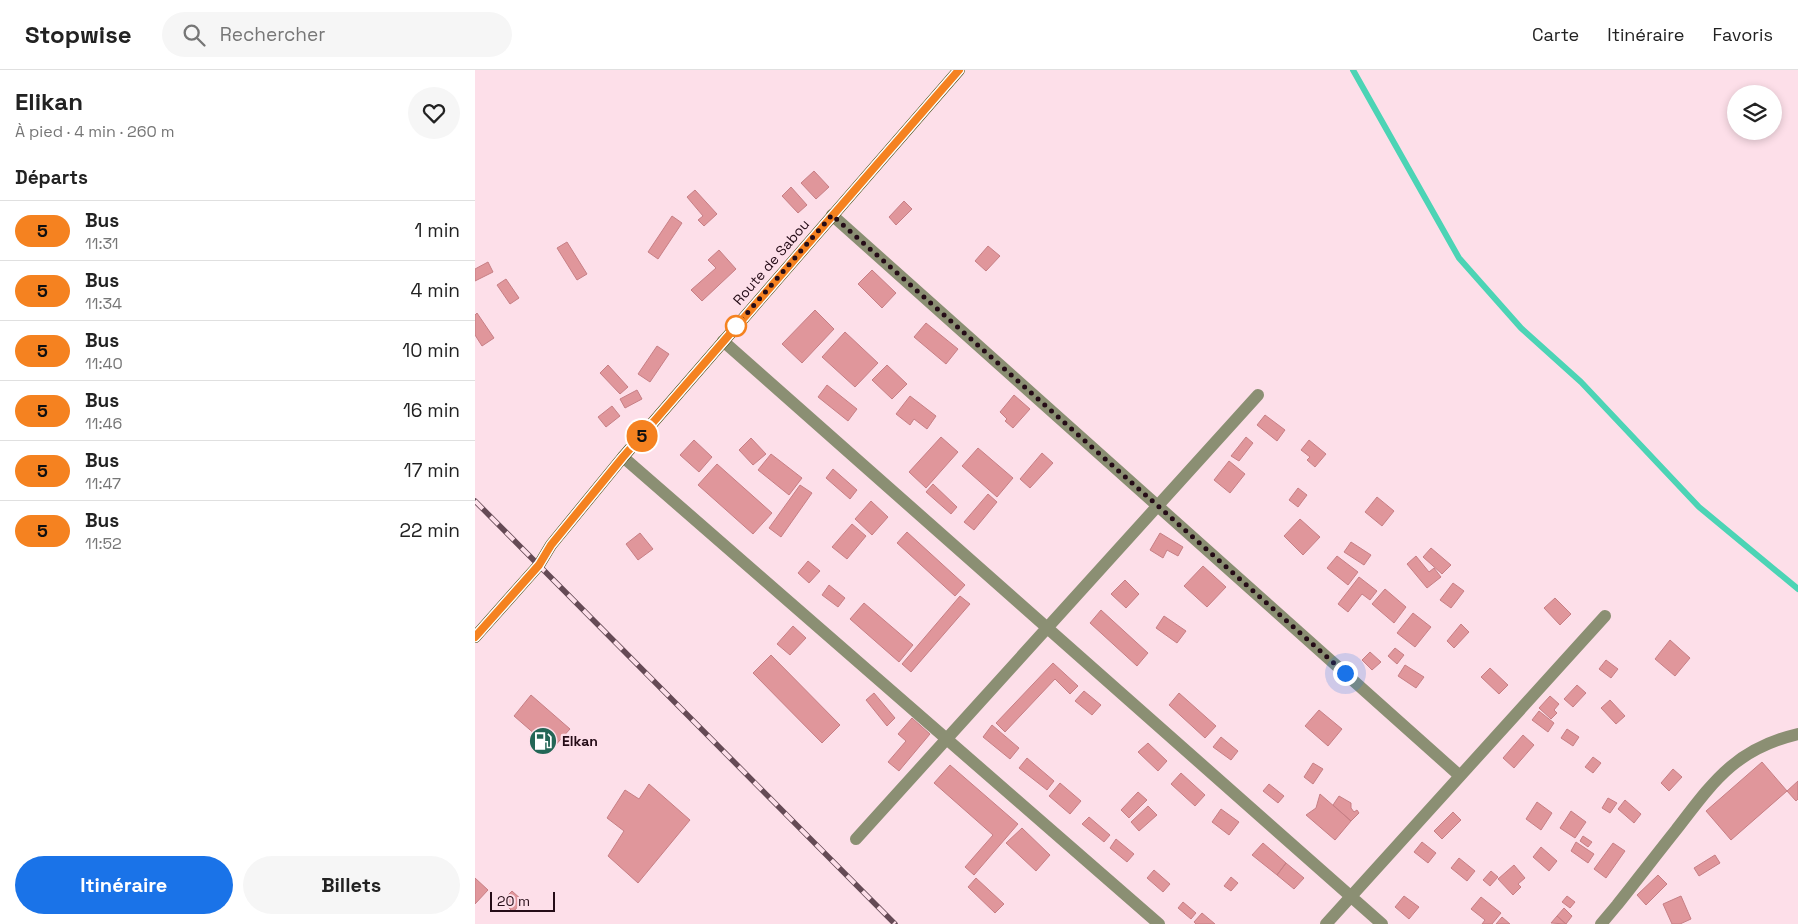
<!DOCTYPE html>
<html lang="fr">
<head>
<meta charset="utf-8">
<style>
  body { margin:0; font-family:"Space Grotesk",sans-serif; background:#f6f6f6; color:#222; height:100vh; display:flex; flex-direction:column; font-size:19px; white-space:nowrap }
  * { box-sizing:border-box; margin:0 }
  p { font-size:16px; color:#767676 }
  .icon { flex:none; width:28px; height:28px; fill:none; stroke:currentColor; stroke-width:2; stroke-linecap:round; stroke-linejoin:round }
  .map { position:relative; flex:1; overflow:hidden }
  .drawer { display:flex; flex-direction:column; background:#fff; width:475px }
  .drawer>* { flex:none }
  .badge { padding:0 10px; border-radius:16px; font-size:18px; line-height:32px }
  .fabs { position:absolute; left:1252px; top:15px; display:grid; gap:10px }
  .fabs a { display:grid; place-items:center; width:55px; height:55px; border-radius:50%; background:#fff; box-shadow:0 2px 8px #0003; font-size:25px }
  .scale { position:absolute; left:15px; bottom:12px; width:65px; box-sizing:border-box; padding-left:5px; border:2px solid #250c17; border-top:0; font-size:14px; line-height:18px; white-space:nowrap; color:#250c17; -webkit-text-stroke:4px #fddfe9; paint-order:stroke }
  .you { position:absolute; width:25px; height:25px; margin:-12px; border:4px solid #fff; border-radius:50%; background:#1a73e8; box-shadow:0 0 0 8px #1a73e833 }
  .map>.badge { position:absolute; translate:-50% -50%; box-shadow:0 0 0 2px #fff }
  h2 { padding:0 15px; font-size:19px; line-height:45px }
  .round { display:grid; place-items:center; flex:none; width:52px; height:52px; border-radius:26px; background:#f6f6f6 }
  .summary { display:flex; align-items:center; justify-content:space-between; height:85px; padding:0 15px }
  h1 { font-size:24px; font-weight:700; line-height:38px }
  .button { display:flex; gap:10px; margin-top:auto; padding:10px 15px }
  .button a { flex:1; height:58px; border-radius:30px; background:#1a73e8; color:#fff; font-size:20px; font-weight:700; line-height:58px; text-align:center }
  .button a+a { background:#f6f6f6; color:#222 }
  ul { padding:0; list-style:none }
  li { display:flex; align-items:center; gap:15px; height:60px; padding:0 15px; border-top:1px solid #e0e0e0 }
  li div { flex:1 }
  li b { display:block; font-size:19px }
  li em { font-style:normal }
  li .badge { min-width:55px; font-weight:700; text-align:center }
  header { display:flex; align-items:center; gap:30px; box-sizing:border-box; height:70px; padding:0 25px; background:#fff; border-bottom:1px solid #e0e0e0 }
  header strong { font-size:24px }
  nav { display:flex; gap:28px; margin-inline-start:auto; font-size:18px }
  .search { width:350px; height:45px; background:#f6f6f6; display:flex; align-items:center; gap:12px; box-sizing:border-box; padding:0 18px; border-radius:28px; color:#767676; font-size:19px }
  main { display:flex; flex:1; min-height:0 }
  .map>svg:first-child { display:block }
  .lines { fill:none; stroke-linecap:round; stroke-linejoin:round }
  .stream { stroke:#4cd4b5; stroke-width:6 }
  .building { fill:#e0969b; stroke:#c77f85 }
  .street { stroke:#8b8f73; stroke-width:12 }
  .primary { stroke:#42470f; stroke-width:12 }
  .rail-casing { stroke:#654a55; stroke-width:5.5 }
  .rail { stroke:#fddfe9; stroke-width:4; stroke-dasharray:11; stroke-linecap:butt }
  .line-casing { stroke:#fff; stroke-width:11 }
  .line { stroke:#f58220; stroke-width:8 }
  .walk { stroke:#250c17; stroke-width:5; stroke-dasharray:0 9 }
  .stop-dot { fill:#fff; stroke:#f58220; stroke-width:2.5 }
  .labels { text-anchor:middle; stroke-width:4.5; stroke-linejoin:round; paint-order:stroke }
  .street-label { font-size:14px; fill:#250c17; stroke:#fddfe9 }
  .poi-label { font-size:14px; font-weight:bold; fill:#250c17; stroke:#fddfe9; text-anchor:start }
</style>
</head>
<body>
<header>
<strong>Stopwise</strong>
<div class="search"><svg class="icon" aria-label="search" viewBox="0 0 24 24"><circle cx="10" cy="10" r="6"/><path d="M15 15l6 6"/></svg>Rechercher</div>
<nav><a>Carte</a><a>Itinéraire</a><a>Favoris</a></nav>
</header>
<main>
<section class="drawer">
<div class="summary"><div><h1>Elikan</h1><p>À pied · 4 min · 260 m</p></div><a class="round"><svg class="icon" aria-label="heart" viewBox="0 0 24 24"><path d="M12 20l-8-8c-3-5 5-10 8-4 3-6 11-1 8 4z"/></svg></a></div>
<h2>Départs</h2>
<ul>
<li><span class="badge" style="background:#f58220;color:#111">5</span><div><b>Bus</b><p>11:31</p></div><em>1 min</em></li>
<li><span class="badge" style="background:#f58220;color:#111">5</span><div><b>Bus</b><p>11:34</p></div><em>4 min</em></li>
<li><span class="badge" style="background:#f58220;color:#111">5</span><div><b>Bus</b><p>11:40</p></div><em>10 min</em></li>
<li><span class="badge" style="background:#f58220;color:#111">5</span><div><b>Bus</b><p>11:46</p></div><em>16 min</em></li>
<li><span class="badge" style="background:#f58220;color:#111">5</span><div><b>Bus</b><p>11:47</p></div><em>17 min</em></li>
<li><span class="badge" style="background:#f58220;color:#111">5</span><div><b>Bus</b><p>11:52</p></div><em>22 min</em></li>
</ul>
<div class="button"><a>Itinéraire</a><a>Billets</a></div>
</section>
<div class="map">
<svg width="1323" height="854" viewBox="0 0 1323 854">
  <rect width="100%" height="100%" fill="#fddfe9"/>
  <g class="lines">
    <path class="stream" d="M878,0L984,188L1046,258L1106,312L1224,437L1323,519"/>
  </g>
  <path class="building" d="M339,101L354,117L341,129L326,113Z
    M316,117L332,135L323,143L307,126Z
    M220,120L242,144L229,156L223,150L228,146L212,127Z
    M429,131L437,139L421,155L414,147Z
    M197,146L207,153L183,189L173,182Z
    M92,172L112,204L102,210L82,178Z
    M513,176L525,186L511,201L500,191Z
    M244,180L261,199L227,231L216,220L241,198L233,190Z
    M13,192L18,202L0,211V199Z
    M397,200L421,223L407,238L383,214Z
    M31,209L44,228L35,234L22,215Z
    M340,240L359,259L327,293L307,274Z
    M2,243L19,268L7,276L0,265V245Z
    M451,253L483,279L471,294L439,267Z
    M370,262L403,293L380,317L347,287Z
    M182,276L194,284L175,312L163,304Z
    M133,295L153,317L145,324L125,303Z
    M412,295L432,314L417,329L397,310Z
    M352,315L382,339L373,351L343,327Z
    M162,320L167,329L150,338L145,329Z
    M539,325L555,339L538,358L530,351L532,349L525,342Z
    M435,326L461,346L452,359L439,349L435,355L421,344Z
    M137,336L145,346L131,357L123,347Z
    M790,345L810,360L802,371L782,355Z
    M466,367L483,382L451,418L434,402Z
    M771,367L778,373L764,391L756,386Z
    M276,368L291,384L278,395L264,380Z
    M219,370L237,387L224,402L205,385Z
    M834,370L851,384L840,397L832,390L835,387L826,380Z
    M503,378L538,408L522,427L487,396Z
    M567,383L578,393L555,418L545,409Z
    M296,384L327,408L314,425L283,400Z
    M754,391L770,404L755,423L739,410Z
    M242,394L297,443L278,464L223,415Z
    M358,399L382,420L375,429L351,408Z
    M458,414L482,437L476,444L451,422Z
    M325,415L337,423L306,467L294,458Z
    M823,418L832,425L823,437L814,430Z
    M513,424L522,432L499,460L489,452Z
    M902,427L919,441L907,456L890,442Z
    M396,431L413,447L397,465L380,449Z
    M825,449L845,467L828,485L809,466Z
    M377,454L391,466L372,489L357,477Z
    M432,462L490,515L480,526L422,473Z
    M165,463L178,479L163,490L151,474Z
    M685,463L708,477L703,486L692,480L688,488L675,480Z
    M876,472L896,485L889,495L869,482Z
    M956,478L976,495L967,504L948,487Z
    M862,486L883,502L873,515L852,498Z
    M941,486L954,502L959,498L966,507L952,518L932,494Z
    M333,491L345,501L334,513L323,503Z
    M728,496L751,517L732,537L709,516Z
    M884,507L902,521L895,530L887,524L873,542L863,534Z
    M650,510L664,524L651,538L636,524Z
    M978,513L989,521L976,538L965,530Z
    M354,515L370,528L363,537L347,525Z
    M910,519L931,537L919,553L897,534Z
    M485,526L495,534L436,602L427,594Z
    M1080,528L1096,544L1085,555L1069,538Z
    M389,533L438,575L424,592L375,549Z
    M626,540L673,583L662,596L615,553Z
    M938,543L956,557L940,577L922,563Z
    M689,546L711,561L702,573L681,558Z
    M986,554L994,562L979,578L972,571Z
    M318,556L331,568L315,585L302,574Z
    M1195,570L1215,588L1200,606L1180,589Z
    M920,578L929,585L922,594L913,586Z
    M895,582L906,592L897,600L887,590Z
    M296,585L365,655L347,673L278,603Z
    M1131,590L1143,599L1136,608L1124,599Z
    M578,593L603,616L595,624L580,609L530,662L521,653Z
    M930,595L949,607L941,618L923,606Z
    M1015,598L1033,615L1024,624L1006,607Z
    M1102,615L1111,623L1098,637L1089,629Z
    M609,621L626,635L617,645L600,631Z
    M399,623L420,648L412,656L391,630Z
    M704,623L741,656L730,668L694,635Z
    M56,625L95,659L77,679L39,646Z
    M1075,626L1084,634L1079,640L1082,643L1076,649L1064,638Z
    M1135,630L1150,646L1141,654L1126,638Z
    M844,640L867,659L853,676L830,656Z
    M1064,641L1079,653L1073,662L1057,650Z
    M437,648L455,664L424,701L413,692L431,671L423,664Z
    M517,655L544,678L535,689L508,667Z
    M1092,659L1104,667L1098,676L1086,668Z
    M1048,665L1059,675L1039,698L1028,688Z
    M746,667L763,681L756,690L738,677Z
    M673,673L692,691L683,701L663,682Z
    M1118,687L1126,693L1118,703L1110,697Z
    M552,688L579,711L572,720L544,698Z
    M1287,692L1312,721L1256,770L1231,741Z
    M838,693L848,699L838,714L829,707Z
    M475,695L543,754L499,805L490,797L518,765L459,713Z
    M1198,699L1207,707L1194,721L1186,713Z
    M706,703L730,725L720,736L696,714Z
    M1323,711V729L1321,731L1312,721Z
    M585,713L606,731L595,744L574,726Z
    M174,714L215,750L163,813L133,786L149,761L132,748L150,720L164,729Z
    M794,714L809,726L803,733L788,721Z
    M663,722L672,730L654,748L646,740Z
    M845,724L876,751L860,770L831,745L841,738Z
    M864,726L876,733V738L879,742L882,740L884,743L876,751L858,735Z
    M1133,728L1142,733L1135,743L1127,738Z
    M1150,730L1166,744L1159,753L1143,739Z
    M1062,732L1077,743L1066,760L1051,749Z
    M673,736L682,745L664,761L656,752Z
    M746,739L764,752L754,765L737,752Z
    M1096,741L1111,752L1100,768L1085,758Z
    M978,742L986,750L967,769L959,761Z
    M614,747L635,765L629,772L607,754Z
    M547,758L575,785L561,801L531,773Z
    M1108,766L1117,772L1113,777L1105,771Z
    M641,769L659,784L652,792L635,778Z
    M947,772L961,783L953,793L939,782Z
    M1101,772L1119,784L1113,793L1096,781Z
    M788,773L811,793L802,805L777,785Z
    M1138,773L1150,781L1131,808L1119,799Z
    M1066,777L1082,791L1074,801L1058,787Z
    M1240,785L1245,793L1224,806L1219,798Z
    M984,788L1000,801L992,811L976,798Z
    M811,793L829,808L819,819L802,805Z
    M1039,795L1050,808L1043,814L1046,817L1038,825L1023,809Z
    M679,800L695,814L688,822L672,808Z
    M1016,801L1023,807L1015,816L1008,810Z
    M1183,805L1192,814L1171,835L1162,825Z
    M756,807L763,813L756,821L749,816Z
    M0,808L13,820L0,834Z
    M501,808L529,834L520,843L493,817Z
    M37,821L48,831L38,842L27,831Z
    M929,826L944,837L934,849L920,837Z
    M1092,826L1100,832L1095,838L1087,832Z
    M1206,826L1216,849L1205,854H1197L1188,834Z
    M1006,827L1026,843L1017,854H1007L1010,850L996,839Z
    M708,832L721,843L716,849L703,838Z
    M1089,838L1097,846L1091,854L1082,846Z
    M727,843L740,854H721L719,852Z
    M1082,846L1091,854H1090L1076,853Z
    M1027,847L1035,854H1021Z"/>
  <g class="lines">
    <path class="street" d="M357,145L985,706
      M248,271L907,854
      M148,387L684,854
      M381,769L783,325
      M851,854L1130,546
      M1126,854L1142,835C1162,810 1181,785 1201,760C1238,712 1260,679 1323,664"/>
    <path class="primary" d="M0,567L64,495L76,475L148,387L484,0"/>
    <defs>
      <path id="rail" d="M0,431L420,854"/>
    </defs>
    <use href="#rail" class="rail-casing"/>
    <use href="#rail" class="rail"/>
  </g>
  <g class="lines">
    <defs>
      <path id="line" d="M0,567L64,495L76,475L148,387L484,0"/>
    </defs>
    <use href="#line" class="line-casing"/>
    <use href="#line" class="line"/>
    <path class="walk" d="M261,256L357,145L870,603"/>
  </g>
  <defs>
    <symbol id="fuel-disc" viewBox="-11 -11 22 22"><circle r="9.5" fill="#236656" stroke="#fddfe9"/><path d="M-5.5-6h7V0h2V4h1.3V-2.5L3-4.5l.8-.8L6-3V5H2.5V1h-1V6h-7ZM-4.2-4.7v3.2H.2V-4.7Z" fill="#fff"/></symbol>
  </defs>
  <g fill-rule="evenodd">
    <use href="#fuel-disc" x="52" y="655" width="32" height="32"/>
  </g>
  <circle class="stop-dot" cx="261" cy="256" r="10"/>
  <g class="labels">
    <g class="street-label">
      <text transform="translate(296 192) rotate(-49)" y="5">Route de Sabou</text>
    </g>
    <g class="poi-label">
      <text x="87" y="676">Elkan</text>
    </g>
  </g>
</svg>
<div class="fabs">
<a><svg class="icon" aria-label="layers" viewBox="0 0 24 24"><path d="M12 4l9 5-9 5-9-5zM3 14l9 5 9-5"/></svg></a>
</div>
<div class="scale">20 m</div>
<div class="you" style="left:870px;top:603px"></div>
<b class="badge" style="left:167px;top:366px;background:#f58220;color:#111">5</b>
</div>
</main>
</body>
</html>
